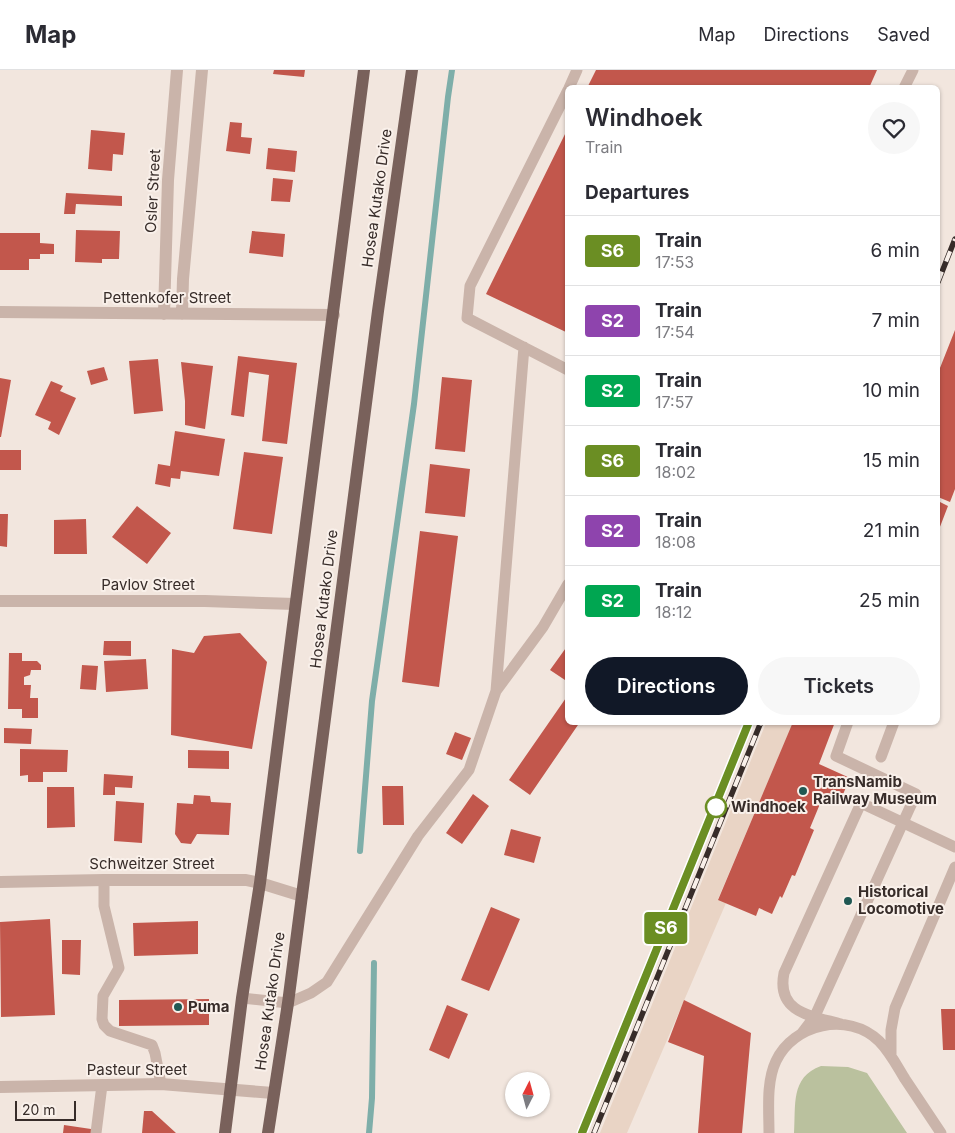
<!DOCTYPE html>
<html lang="en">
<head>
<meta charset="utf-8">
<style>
  body { margin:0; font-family:Inter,sans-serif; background:#f7f7f7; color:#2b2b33; height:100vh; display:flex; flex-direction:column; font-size:19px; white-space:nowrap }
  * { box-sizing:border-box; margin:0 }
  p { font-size:16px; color:#7c7c81 }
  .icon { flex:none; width:28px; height:28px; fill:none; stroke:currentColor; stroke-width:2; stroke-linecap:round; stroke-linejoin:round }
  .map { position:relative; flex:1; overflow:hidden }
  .sheet { position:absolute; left:565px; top:15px; width:375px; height:640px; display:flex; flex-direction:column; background:#fff; border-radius:8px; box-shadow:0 1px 4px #0004 }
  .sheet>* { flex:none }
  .badge { padding:0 10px; border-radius:4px; font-size:18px; line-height:32px }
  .needle { width:32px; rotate:6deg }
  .fabs { position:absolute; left:505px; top:1002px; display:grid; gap:10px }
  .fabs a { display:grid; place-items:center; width:45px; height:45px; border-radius:50%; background:#fff; box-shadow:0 1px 4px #0004; font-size:25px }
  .scale { position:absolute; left:15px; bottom:12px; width:61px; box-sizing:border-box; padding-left:5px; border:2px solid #372c29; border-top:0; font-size:14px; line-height:18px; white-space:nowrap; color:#372c29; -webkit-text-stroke:4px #f9f0ea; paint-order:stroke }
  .map>.badge { position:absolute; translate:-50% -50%; box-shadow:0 0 0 2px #fff }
  h2 { padding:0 20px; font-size:19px; line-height:45px }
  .round { display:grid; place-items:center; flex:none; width:52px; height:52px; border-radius:26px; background:#f7f7f7 }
  .overview { display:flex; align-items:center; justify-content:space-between; height:85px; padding:0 20px }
  h1 { font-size:24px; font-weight:600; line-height:38px }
  .button { display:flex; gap:10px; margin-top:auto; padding:10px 20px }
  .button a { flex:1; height:58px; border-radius:30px; background:#111827; color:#fff; font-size:20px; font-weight:600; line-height:58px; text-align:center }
  .button a+a { background:#f7f7f7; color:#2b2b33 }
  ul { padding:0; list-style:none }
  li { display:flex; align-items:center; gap:15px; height:70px; padding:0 20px; border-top:1px solid #e1e1e2 }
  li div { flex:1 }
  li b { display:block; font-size:19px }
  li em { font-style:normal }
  li .badge { min-width:55px; font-weight:700; text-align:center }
  header { display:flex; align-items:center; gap:30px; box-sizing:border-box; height:70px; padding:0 25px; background:#fff; border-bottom:1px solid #e1e1e2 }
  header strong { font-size:24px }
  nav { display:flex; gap:28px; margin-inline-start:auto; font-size:18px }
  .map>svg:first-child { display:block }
  .green { fill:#bac19e }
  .plaza { fill:#e9d4c5 }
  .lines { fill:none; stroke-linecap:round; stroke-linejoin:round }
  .stream { stroke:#7eaea9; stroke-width:6 }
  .building { fill:#c2574c }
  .service { stroke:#cab4aa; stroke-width:11 }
  .minor { stroke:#cab4aa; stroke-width:12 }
  .primary { stroke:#79615b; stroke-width:12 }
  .rail-casing { stroke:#372c29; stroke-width:5.5 }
  .rail { stroke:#f9f0ea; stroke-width:4; stroke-dasharray:11; stroke-linecap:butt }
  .line-casing { stroke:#fff; stroke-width:11 }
  .line { stroke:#6b8e23; stroke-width:8 }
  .poi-dot { fill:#205853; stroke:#f9f0ea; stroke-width:2 }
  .stop-dot { fill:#fff; stroke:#6b8e23; stroke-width:2.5 }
  .labels { text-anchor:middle; stroke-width:4; stroke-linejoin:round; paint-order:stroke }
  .street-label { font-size:15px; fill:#372c29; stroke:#f9f0ea }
  .poi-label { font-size:15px; font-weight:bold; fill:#372c29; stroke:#f9f0ea; text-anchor:start }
  .stop-label { font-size:15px; font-weight:bold; fill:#372c29; stroke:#f9f0ea; text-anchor:start }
</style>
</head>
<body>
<header>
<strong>Map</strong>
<nav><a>Map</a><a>Directions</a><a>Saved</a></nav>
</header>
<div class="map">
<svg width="955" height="1063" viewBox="0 0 955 1063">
  <rect width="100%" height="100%" fill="#f2e6de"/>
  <path class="green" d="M821,996L848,997L867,1003L907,1063H794C796,1036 790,1007 821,996Z"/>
  <path class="plaza" d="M766,653H793L718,829L726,833L627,1063H600Z"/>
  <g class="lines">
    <path class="stream" d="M360,781L372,631L414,334L448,27L452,0
      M369,1063L372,1028L374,893"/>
  </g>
  <path class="building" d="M274,0H305L304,7L273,4Z
    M596,0H877L869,18H587Z
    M230,52L242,53L241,67L252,68L250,84L226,81Z
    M568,58V263L486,224Z
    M91,60L125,63L123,85L113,84L112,101L88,99Z
    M268,78L297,81L295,102L266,99Z
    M273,108L293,110L290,132L271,131Z
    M66,123L122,126V136L76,134L75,144H64Z
    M76,160L120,161L119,189H102V193L75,192Z
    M252,161L285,164L283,187L249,183Z
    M0,163H40V173L54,174V184H40V189H29V200H0Z
    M955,260V419L950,432L938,427V303Z
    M238,286L297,293L287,374L262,371L269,305L249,302L244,347L231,345Z
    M158,289L163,341L134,344L129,291Z
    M181,292L213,296L205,359L185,355V331Z
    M104,297L108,310L91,315L87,301Z
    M442,307L472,310L465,382L435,379Z
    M0,308L11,310L1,367H0Z
    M51,311L63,316L60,321L76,328L59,365L48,359L51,352L35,345Z
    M175,361L225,369L219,406L181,401L180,409L171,408L170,417L155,414L158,394L170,396Z
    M0,380H21V400H0Z
    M244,382L283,387L272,464L233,459Z
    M430,394L470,399L465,447L425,443Z
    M938,431L948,436L938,462Z
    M137,436L171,463L147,494L112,467Z
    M0,444H8L7,477L0,476Z
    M86,449L87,484H54V450Z
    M420,461L458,466L439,617L402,612Z
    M240,563L267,592L252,679L171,665L172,579L194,583L204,566Z
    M104,571H131V586L103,585Z
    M568,575V612L550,600Z
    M9,583H22V591H37L41,595V600H31L30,605L24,607V615H31L30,628H38V648H22V639H8Z
    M146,589L148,619L106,622L104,591Z
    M82,595L98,596L96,620L80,619Z
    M568,625V652H580L530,725L509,710Z
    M793,652H835L819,694L850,708L838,736L822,729L810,758L814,760L795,806L792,805L782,828L780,826L772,844L759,838L756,846L718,830Z
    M4,658L32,659L31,674L4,673Z
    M455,662L471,668L462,690L446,684Z
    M20,679L68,680L67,702H43V712H28V705L20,706Z
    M188,680L229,681V699L188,698Z
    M104,704L133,706L132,718L115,717V725H103Z
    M382,716H403L404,755H383Z
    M47,717H74L75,757L47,758Z
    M473,724L489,736L462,774L446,763Z
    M194,725L210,726L211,732L231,733L229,765L197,764L191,774L181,773L175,764L177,733L193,734Z
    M116,731L144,733L142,773L114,771Z
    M511,759L541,767L534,793L504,785Z
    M491,837L520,849L489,921L461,910Z
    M50,849L55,945L1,947L0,852Z
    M198,851V884L134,886L133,853Z
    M62,870H81L80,905L62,904Z
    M209,929V955L119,956V930Z
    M684,930L751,963L742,1063H698L704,986L668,972Z
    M447,935L468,944L449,989L429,980Z
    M941,939H955V980H943Z
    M144,1041H152L176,1063H142Z
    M64,1055L91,1059V1063H63Z"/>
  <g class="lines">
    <path class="service" d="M569,18L577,0
      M904,18L913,0
      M568,20L470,216L467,248L568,300
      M496,621L543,557L568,514
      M881,687L894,652
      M104,810V836L119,898L103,926L102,949L104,955L110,961L152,975L155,983L161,1014
      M242,928L288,933L311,923L327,912L418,766L469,700L496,621L524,277
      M841,954C812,946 776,943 784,903L861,733L955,777
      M802,963L815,946L916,724L836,686L848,652
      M891,986V960L895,938L955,797
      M96,1063L102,1015
      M769,1063C769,1040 766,1012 776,991C793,954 848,941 879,971C890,982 897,996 905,1009C917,1027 929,1045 941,1063"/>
    <path class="minor" d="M0,242L334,245
      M164,244L168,110L177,0
      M182,244L183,209L202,0
      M0,531H205L295,534
      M0,812L104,810H246L260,813L302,826
      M0,1017L161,1014L273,1023"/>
    <path class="primary" d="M225,1063L242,928L260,813L364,0
      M268,1063L288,933L378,241L412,0"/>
    <defs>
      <path id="rail" d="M938,212L955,169
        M582,1063L749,652
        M594,1063L761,652"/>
    </defs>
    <use href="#rail" class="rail-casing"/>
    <use href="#rail" class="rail"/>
  </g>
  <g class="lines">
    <defs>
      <path id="line" d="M582,1063L749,652"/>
    </defs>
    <use href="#line" class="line-casing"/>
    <use href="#line" class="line"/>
  </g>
  <g class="poi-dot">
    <circle cx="803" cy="721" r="5"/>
    <circle cx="848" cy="831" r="5"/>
    <circle cx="178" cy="937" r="5"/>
  </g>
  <circle class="stop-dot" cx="716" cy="737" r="10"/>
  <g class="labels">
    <g class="street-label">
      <text transform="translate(153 121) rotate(-87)" y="5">Osler Street</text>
      <text transform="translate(377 128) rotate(-82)" y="5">Hosea Kutako Drive</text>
      <text x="167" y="233">Pettenkofer Street</text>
      <text x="148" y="520">Pavlov Street</text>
      <text transform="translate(324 529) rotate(-83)" y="5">Hosea Kutako Drive</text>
      <text x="152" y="799">Schweitzer Street</text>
      <text transform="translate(270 931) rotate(-82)" y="5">Hosea Kutako Drive</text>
      <text x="137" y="1005">Pasteur Street</text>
    </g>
    <g class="poi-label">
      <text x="813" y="717">TransNamib<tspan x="813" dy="17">Railway Museum</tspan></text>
      <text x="858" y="827">Historical<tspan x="858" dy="17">Locomotive</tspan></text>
      <text x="188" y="942">Puma</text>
    </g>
    <g class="stop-label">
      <text x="731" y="742">Windhoek</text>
    </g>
  </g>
</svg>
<div class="fabs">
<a><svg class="needle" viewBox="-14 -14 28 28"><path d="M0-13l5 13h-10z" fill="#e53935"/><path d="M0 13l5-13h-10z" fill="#7c7c81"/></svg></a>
</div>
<div class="scale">20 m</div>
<b class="badge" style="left:666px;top:858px;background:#6b8e23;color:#fff">S6</b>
<section class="sheet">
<div class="overview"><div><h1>Windhoek</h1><p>Train</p></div><a class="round"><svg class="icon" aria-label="heart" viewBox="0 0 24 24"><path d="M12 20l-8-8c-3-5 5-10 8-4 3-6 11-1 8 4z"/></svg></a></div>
<h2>Departures</h2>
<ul>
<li><span class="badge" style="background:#6b8e23;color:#fff">S6</span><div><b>Train</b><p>17:53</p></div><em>6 min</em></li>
<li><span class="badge" style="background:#8e44ad;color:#fff">S2</span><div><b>Train</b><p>17:54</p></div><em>7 min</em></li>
<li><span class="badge" style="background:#00a651;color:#fff">S2</span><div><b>Train</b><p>17:57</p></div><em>10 min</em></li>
<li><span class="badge" style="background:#6b8e23;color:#fff">S6</span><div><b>Train</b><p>18:02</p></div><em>15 min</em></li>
<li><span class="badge" style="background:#8e44ad;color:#fff">S2</span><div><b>Train</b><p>18:08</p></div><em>21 min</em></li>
<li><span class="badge" style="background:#00a651;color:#fff">S2</span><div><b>Train</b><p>18:12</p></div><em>25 min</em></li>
</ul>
<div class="button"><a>Directions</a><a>Tickets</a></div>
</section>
</div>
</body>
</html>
